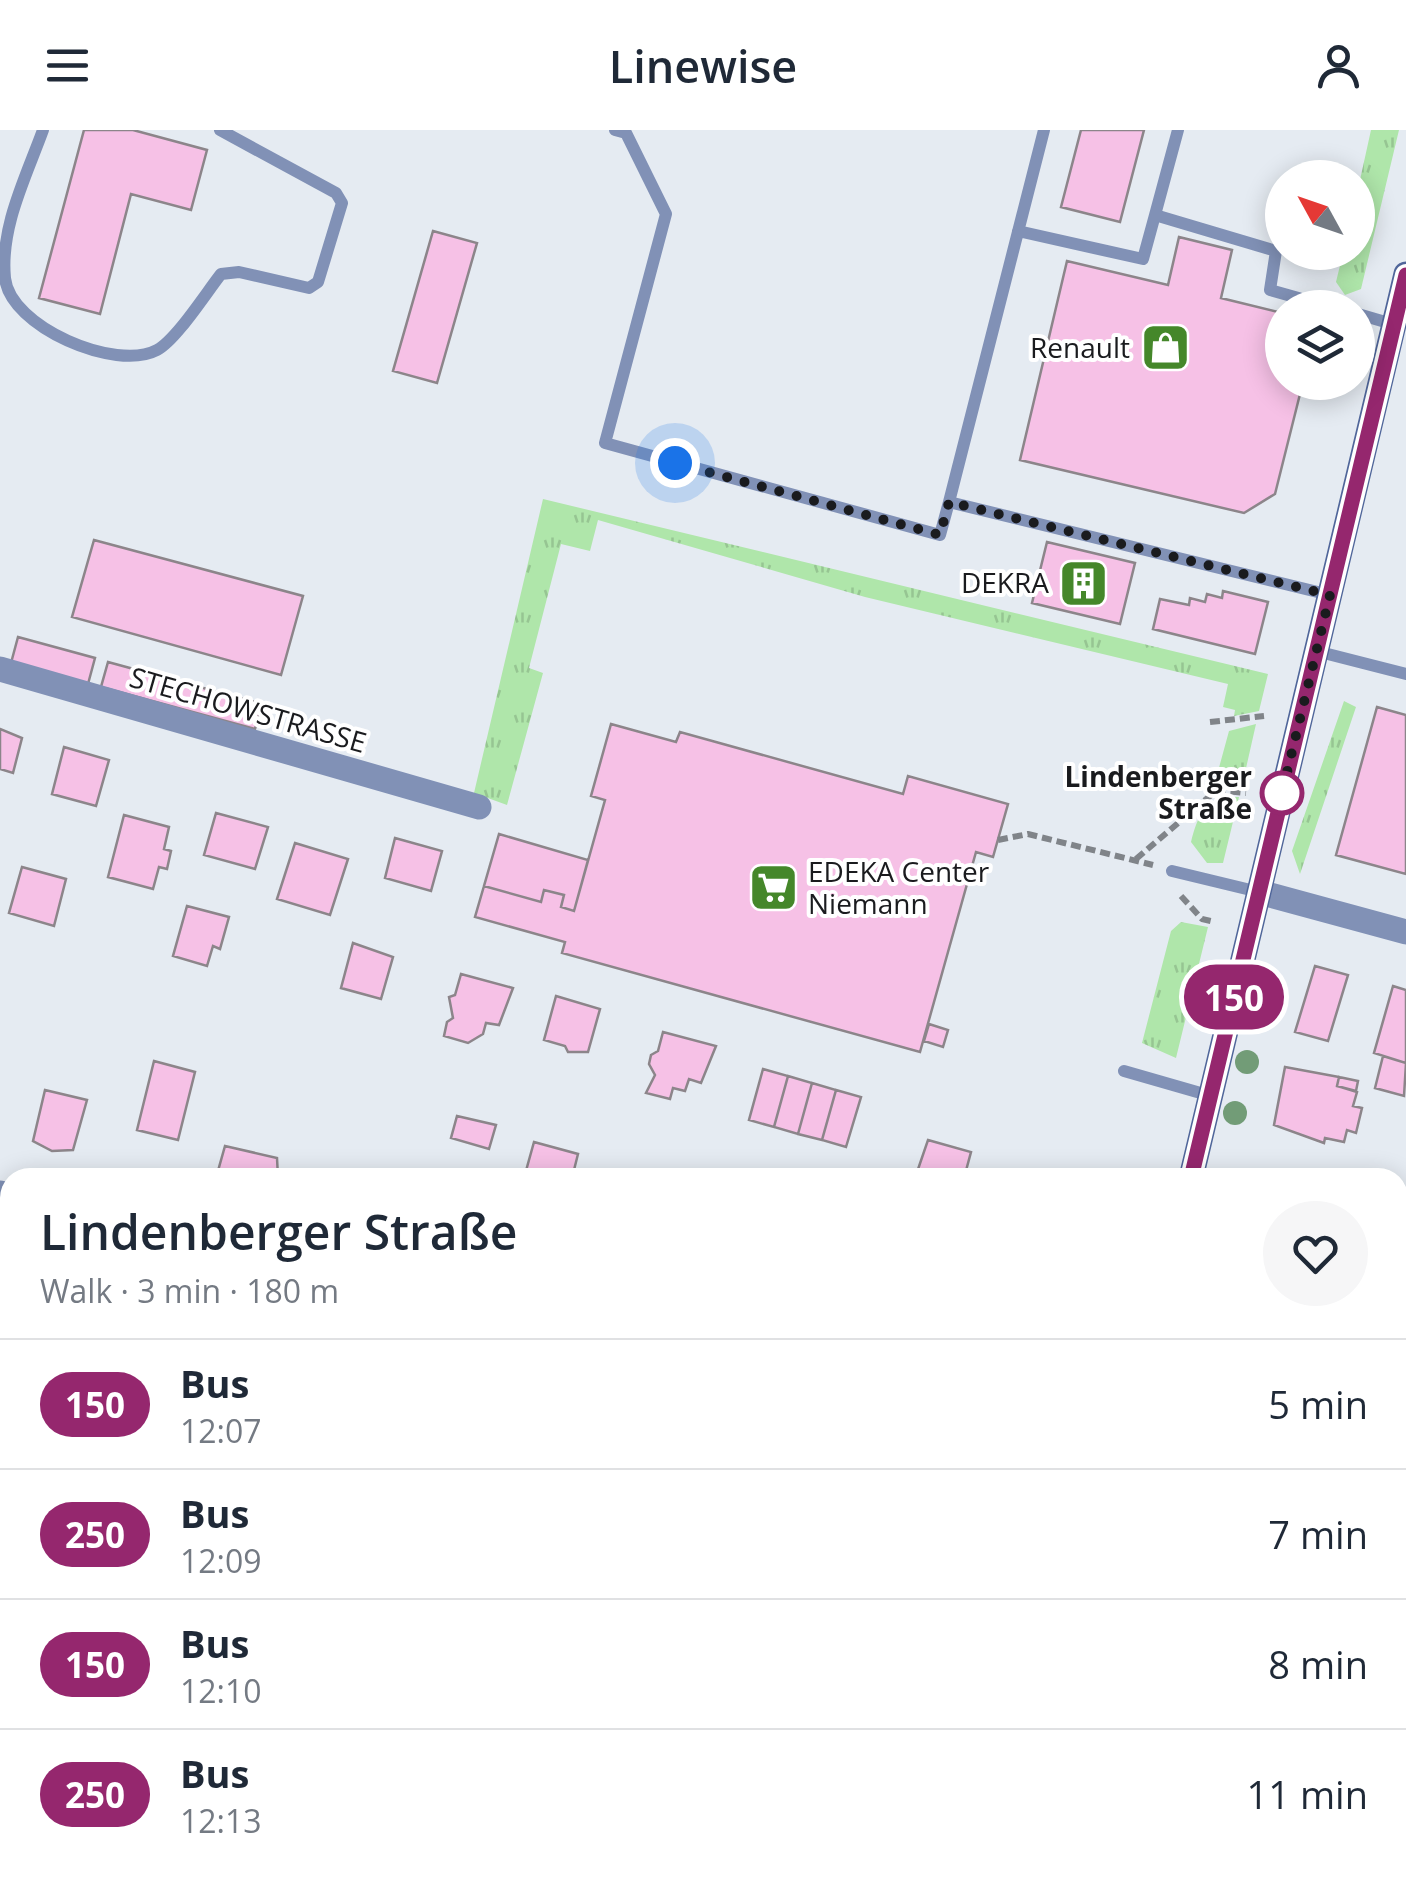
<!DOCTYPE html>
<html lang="en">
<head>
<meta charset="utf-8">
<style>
  body { margin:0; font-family:"Open Sans",sans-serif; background:#f6f6f7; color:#1f2937; height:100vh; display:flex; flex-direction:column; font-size:38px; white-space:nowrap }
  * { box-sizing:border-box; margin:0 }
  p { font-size:32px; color:#747a83 }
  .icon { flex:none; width:55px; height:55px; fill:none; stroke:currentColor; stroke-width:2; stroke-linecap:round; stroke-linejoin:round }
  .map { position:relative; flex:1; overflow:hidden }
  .details { position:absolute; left:0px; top:1038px; width:1408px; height:712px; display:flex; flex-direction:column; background:#fff; border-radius:30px 30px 0 0; box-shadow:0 5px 25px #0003 }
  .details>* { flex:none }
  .badge { padding:0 20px; border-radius:32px; font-size:35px; line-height:65px }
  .needle { width:65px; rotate:310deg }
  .tools { position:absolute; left:1265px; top:30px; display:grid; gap:20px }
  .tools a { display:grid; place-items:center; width:110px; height:110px; border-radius:50%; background:#fff; box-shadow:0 5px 25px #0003; font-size:50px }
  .you { position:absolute; width:50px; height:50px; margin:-25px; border:8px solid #fff; border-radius:50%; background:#1a73e8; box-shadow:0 0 0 15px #1a73e833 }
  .map>.badge { position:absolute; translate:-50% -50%; box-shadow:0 0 0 5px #fff }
  .round { display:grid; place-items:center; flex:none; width:105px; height:105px; border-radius:52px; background:#f6f6f7 }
  .headline { display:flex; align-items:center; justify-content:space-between; height:170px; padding:0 40px }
  h1 { font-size:48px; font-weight:600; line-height:75px }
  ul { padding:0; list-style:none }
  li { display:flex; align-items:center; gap:30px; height:130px; padding:0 40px; border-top:2px solid #e0e1e3 }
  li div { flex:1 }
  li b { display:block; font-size:38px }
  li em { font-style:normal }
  li .badge { min-width:110px; font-weight:700; text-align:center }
  header { display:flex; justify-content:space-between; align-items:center; height:130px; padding:0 40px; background:#fff; font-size:45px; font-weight:600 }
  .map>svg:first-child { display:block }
  .grass { fill:url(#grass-tufts) }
  .building { fill:#f6c1e6; stroke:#8c858a; stroke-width:2.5 }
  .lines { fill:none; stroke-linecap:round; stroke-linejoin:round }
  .path { stroke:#808489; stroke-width:6; stroke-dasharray:10 5; stroke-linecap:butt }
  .service { stroke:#8191b6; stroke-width:12 }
  .minor { stroke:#8191b6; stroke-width:25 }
  .secondary { stroke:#50669a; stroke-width:25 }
  .tree { fill:#729c77 }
  .line-casing { stroke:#fff; stroke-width:22 }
  .line { stroke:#95276e; stroke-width:15 }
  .walk { stroke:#1a1b1e; stroke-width:10; stroke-dasharray:0 18 }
  .stop-dot { fill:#fff; stroke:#95276e; stroke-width:5 }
  .labels { text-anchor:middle; stroke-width:8; stroke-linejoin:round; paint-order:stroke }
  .poi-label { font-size:28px; fill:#1a1b1e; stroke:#fff; text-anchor:end }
  .street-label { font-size:28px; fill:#1a1b1e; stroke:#fff }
  .stop-label { font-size:28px; font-weight:bold; fill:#1a1b1e; stroke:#fff; text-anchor:end }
</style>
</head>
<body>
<header><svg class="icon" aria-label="menu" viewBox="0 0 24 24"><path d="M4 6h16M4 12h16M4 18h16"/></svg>Linewise<svg class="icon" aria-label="person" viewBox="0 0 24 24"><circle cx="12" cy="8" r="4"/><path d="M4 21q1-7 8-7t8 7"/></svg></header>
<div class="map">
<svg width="1406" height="1748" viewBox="0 0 1406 1748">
  <defs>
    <pattern id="grass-tufts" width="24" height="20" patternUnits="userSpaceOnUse" patternTransform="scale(2.5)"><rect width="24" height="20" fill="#afe6aa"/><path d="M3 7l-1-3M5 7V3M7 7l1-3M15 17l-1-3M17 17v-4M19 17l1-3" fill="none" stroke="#96c592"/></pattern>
  </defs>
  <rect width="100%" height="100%" fill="#e5ebf2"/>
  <path class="grass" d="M1371,0H1399L1361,159L1345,165L1336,152L1343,123L1358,122V59Z
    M543,369L1268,544L1259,581L1234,586L1235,580L1223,577L1228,554L865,467L598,390L590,421L561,414L529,538L543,543L507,675L474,663Z
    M1344,571L1356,577L1300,744L1292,721Z
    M1256,594L1242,656H1214L1229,601Z
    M1239,667L1223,733H1207L1191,712C1198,684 1206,666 1239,667Z
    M1181,792L1208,797L1176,928L1142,913L1171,801Z
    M1263,846L1274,850L1262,900L1251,895Z"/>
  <path class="building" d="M84,0H133L207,20L191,80L131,64L100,184L39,168Z
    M1081,0H1144L1120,92L1061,77Z
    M433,101L477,113L437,253L393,241Z
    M1179,107L1232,120L1221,168L1282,183V252H1303L1275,364L1244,383L1020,330L1067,131L1168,155Z
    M94,410L303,466L281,545L72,487Z
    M1047,412L1135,433L1120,494L1032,473Z
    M1223,461L1268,472L1255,524L1153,499L1160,469L1189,475L1190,468L1205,472L1207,464L1222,468Z
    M18,507L95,528L88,554L11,533Z
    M108,532L262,574L255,599L101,557Z
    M1377,577L1406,585V744L1336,725Z
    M611,594L676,612L680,602L903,664L908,646L1008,674L993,727L976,722L920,922L562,823L565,812L475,787L484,756L541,772L544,760L564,765L561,777L574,781L605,670L591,666Z
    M0,599L22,608L13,643L0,639Z
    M64,617L109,630L96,676L52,664Z
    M216,683L268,697L255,739L204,725Z
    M124,685L169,697L164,719L171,721L167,739L159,737L153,759L108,747Z
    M499,704L588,730L574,781L561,777L564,765L544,760L541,772L484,756Z
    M395,708L442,721L431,761L385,748Z
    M295,713L348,729L330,785L277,769Z
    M22,737L66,749L54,796L9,783Z
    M187,776L229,787L220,819L213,816L207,836L173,826Z
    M353,813L393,827L381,869L341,858Z
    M1315,836L1348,845L1328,911L1295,902Z
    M461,844L513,858L499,895L486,893L483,904L468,913L444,906L447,892L453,888L449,867L455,865Z
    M1393,856L1406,860V933L1374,923Z
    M556,866L600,879L588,922H568L565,916L544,910Z
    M929,894L948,900L943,917L924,911Z
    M663,902L716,916L701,953L689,949L685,961L673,958L670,969L646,963L655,945L649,934L651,925L658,921Z
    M1383,926L1406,933L1404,966L1375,958Z
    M154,931L195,942L178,1010L137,1000Z
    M1285,937L1339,947L1337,956L1357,962L1353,976L1362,978L1356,1003L1347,1000L1344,1012L1325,1008L1324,1013L1274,995Z
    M763,939L788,946L774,997L749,990Z
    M788,946L812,953L798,1004L774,997Z
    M1339,947L1358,951L1356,961L1337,956Z
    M812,953L836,960L822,1010L798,1004Z
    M45,960L87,970L73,1020L52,1021L33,1011Z
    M836,960L861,967L846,1017L822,1010Z
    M457,986L496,995L489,1019L451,1008Z
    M928,1010L971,1022L964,1048H915Z
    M534,1012L578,1024L572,1048H524Z
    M225,1016L277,1028L278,1047L216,1048Z
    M1398,1363L1406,1366V1416L1398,1414Z
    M1398,1504L1405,1506L1398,1535Z
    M5,1720L10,1721V1740H33L31,1748H0Z
    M33,1740H67L65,1748H31Z
    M637,1740H696L694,1748H635Z
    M737,1740H781L779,1748H735Z
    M815,1740H836L834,1748H813Z
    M836,1740H876L879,1741L877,1748H834Z
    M1088,1740H1140L1138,1748H1086Z
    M1294,1740H1346L1344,1748H1292Z"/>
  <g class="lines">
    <path class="path" d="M1210,592L1264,586
      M998,710L1028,704L1153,735
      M1136,729L1217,660L1246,663
      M1181,766L1202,789L1215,792
      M1398,1449L1406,1451
      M1398,1677L1406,1645
      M1379,1748L1381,1740"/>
    <path class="service" d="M43,0C26,47 0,97 5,148C10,197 116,242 157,220C176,210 206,163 221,144L239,142L309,158L318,152L342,73L336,63L220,0
      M615,0L626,3L666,84L605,313L940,405L949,372
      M1044,0L949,372L1330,465
      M1178,0L1155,85L1276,121L1270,160L1334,178
      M1018,101L1143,129L1155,85
      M1358,184L1399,196
      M1316,521L1406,544
      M1172,741L1259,762
      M1124,941L1211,966
      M1169,1748L1171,1740"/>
    <path class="minor" d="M0,539L479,677
      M1259,762L1406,802
      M0,1063L10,1065
      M0,1650L10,1653
      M330,1740L360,1748"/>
    <path class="secondary" d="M1191,1048L1406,144
      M1020,1748L1022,1740"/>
  </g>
  <g class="tree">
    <circle cx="1247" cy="932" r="12"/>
    <circle cx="1235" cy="983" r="12"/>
  </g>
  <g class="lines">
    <defs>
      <path id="line" d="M1191,1048L1406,145"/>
    </defs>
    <use href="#line" class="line-casing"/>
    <use href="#line" class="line"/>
    <path class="walk" d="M675,333L940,405L949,372L1330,465L1282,663"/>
  </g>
  <defs>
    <symbol id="shop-square" viewBox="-11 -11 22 22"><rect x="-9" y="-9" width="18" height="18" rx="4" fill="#45872a" stroke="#fff"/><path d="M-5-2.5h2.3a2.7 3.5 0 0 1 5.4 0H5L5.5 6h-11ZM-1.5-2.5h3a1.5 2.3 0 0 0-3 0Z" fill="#fff"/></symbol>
    <symbol id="building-square" viewBox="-11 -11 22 22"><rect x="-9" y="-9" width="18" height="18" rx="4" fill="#45872a" stroke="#fff"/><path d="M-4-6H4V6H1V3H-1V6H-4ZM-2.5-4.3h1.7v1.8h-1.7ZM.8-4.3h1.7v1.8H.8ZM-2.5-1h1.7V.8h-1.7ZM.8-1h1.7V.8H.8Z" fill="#fff"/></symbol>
    <symbol id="supermarket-square" viewBox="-11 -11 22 22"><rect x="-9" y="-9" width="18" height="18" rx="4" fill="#45872a" stroke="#fff"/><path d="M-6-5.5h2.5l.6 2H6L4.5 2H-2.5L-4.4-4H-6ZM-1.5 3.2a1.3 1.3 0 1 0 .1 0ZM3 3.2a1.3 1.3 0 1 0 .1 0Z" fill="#fff"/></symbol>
  </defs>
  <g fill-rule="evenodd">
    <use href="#shop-square" x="1138" y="190" width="55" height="55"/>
    <use href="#building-square" x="1056" y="426" width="55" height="55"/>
    <use href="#supermarket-square" x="746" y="730" width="55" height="55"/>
  </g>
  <circle class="stop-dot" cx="1282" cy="663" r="20"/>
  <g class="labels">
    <g class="poi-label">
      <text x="1130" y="228">Renault</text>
      <text x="1049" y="463">DEKRA</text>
      <text x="808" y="752" text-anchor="start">EDEKA Center<tspan x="808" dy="32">Niemann</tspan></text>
    </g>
    <g class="street-label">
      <text transform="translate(248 580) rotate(16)" y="10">STECHOWSTRASSE</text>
    </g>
    <g class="stop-label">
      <text x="1252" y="657">Lindenberger<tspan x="1252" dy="32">Straße</tspan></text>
    </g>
  </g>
</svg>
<div class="tools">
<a><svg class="needle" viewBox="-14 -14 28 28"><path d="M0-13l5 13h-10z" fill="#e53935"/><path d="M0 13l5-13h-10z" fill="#747a83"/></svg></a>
<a><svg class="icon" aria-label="layers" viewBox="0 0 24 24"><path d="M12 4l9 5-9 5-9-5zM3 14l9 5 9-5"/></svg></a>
</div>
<div class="you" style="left:675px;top:333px"></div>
<b class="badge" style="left:1234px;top:867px;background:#95276e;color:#fff">150</b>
<section class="details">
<div class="headline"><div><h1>Lindenberger Straße</h1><p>Walk · 3 min · 180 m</p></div><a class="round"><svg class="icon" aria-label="heart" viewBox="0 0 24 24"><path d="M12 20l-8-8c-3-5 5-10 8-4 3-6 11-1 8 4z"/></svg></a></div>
<ul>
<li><span class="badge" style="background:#95276e;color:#fff">150</span><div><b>Bus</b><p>12:07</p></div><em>5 min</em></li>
<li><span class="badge" style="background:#95276e;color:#fff">250</span><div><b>Bus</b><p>12:09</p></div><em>7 min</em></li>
<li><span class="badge" style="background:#95276e;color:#fff">150</span><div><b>Bus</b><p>12:10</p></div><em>8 min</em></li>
<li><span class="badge" style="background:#95276e;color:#fff">250</span><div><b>Bus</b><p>12:13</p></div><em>11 min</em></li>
</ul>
</section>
</div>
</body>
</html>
